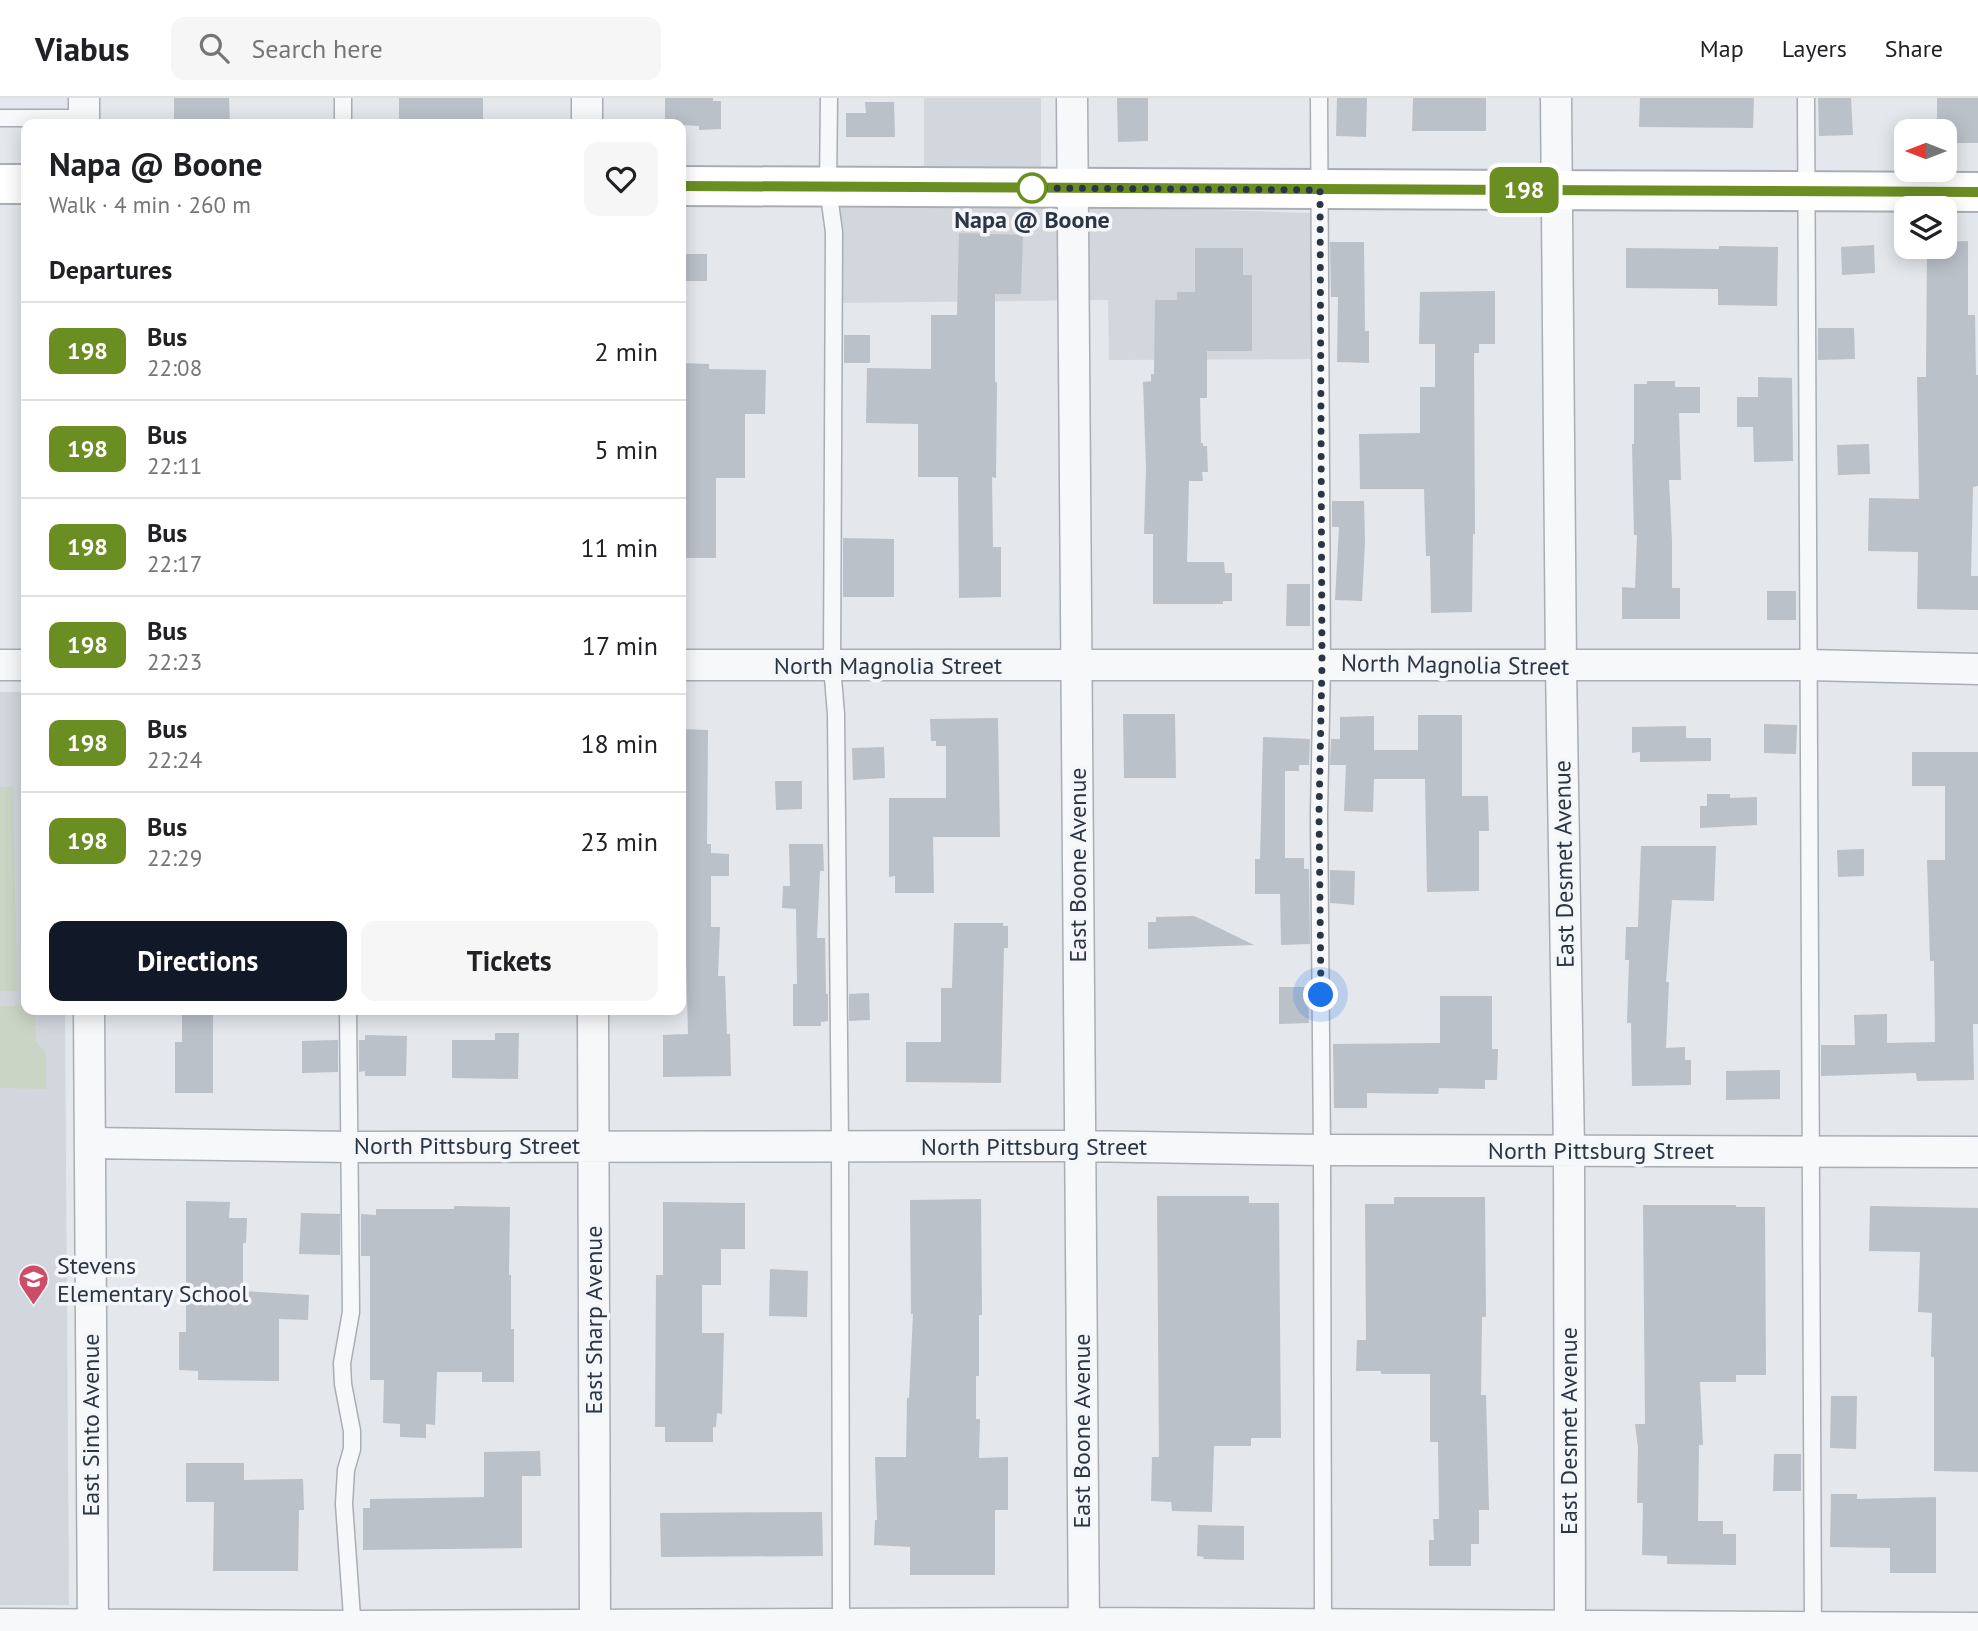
<!DOCTYPE html>
<html lang="en">
<head>
<meta charset="utf-8">
<style>
  body { margin:0; font-family:"PT Sans",sans-serif; background:#f6f6f6; color:#202124; height:100vh; display:flex; flex-direction:column; font-size:26px; white-space:nowrap }
  * { box-sizing:border-box; margin:0 }
  p { font-size:23px; color:#757577 }
  .icon { flex:none; width:38px; height:38px; fill:none; stroke:currentColor; stroke-width:2; stroke-linecap:round; stroke-linejoin:round }
  .map { position:relative; flex:1; overflow:hidden }
  .panel { position:absolute; left:21px; top:21px; width:665px; height:896px; display:flex; flex-direction:column; background:#fff; border-radius:14px; box-shadow:0 4px 18px #0003 }
  .panel>* { flex:none }
  .badge { padding:0 14px; border-radius:10px; font-size:24px; line-height:46px }
  .needle { width:46px; rotate:270deg }
  .tools { position:absolute; left:1894px; top:21px; display:grid; gap:14px }
  .tools a { display:grid; place-items:center; width:63px; height:63px; border-radius:14px; background:#fff; box-shadow:0 4px 18px #0003; font-size:35px }
  .you { position:absolute; width:35px; height:35px; margin:-18px; border:5px solid #fff; border-radius:50%; background:#1a73e8; box-shadow:0 0 0 10px #1a73e833 }
  .map>.badge { position:absolute; translate:-50% -50%; box-shadow:0 0 0 4px #fff }
  h2 { padding:0 28px; font-size:26px; line-height:63px }
  .round { display:grid; place-items:center; flex:none; width:74px; height:74px; border-radius:14px; background:#f6f6f6 }
  .head { display:flex; align-items:center; justify-content:space-between; height:119px; padding:0 28px }
  h1 { font-size:33px; font-weight:800; line-height:52px }
  .button { display:flex; gap:14px; margin-top:auto; padding:14px 28px }
  .button a { flex:1; height:80px; border-radius:14px; background:#111827; color:#fff; font-size:28px; font-weight:800; line-height:80px; text-align:center }
  .button a+a { background:#f6f6f6; color:#202124 }
  ul { padding:0; list-style:none }
  li { display:flex; align-items:center; gap:21px; height:98px; padding:0 28px; border-top:2px solid #e0e0e0 }
  li div { flex:1 }
  li b { display:block; font-size:26px }
  li em { font-style:normal }
  li .badge { min-width:77px; font-weight:700; text-align:center }
  header { display:flex; align-items:center; gap:42px; box-sizing:border-box; height:98px; padding:0 35px; background:#fff; border-bottom:2px solid #e0e0e0 }
  header strong { font-size:33px }
  nav { display:flex; gap:38px; margin-inline-start:auto; font-size:24px }
  .search { width:490px; height:63px; background:#f6f6f6; display:flex; align-items:center; gap:18px; box-sizing:border-box; padding:0 24px; border-radius:14px; color:#757577; font-size:26px }
  .map>svg:first-child { display:block }
  .built { fill:#d2d7dd }
  .green { fill:#cad5c5 }
  .building { fill:#bbc1c9 }
  .lines { fill:none; stroke-linecap:round; stroke-linejoin:round }
  .service-casing { stroke:#a9aeb6; stroke-width:19 }
  .minor-casing { stroke:#a9aeb6; stroke-width:33 }
  .secondary-casing { stroke:#a9aeb6; stroke-width:42 }
  .service { stroke:#f7f8fa; stroke-width:16 }
  .minor { stroke:#f7f8fa; stroke-width:30 }
  .secondary { stroke:#fff; stroke-width:38 }
  .line-casing { stroke:#fff; stroke-width:16 }
  .line { stroke:#6b8e23; stroke-width:10 }
  .walk { stroke:#2b3644; stroke-width:7; stroke-dasharray:0 12.6 }
  .stop-dot { fill:#fff; stroke:#6b8e23; stroke-width:3.5 }
  .labels { text-anchor:middle; stroke-width:7; stroke-linejoin:round; paint-order:stroke }
  .stop-label { font-size:24px; font-weight:bold; fill:#2b3644; stroke:#f4f6f9 }
  .street-label { font-size:24px; fill:#2b3644; stroke:#f4f6f9 }
  .poi-label { font-size:24px; fill:#2b3644; stroke:#f4f6f9; text-anchor:start }
</style>
</head>
<body>
<header>
<strong>Viabus</strong>
<div class="search"><svg class="icon" aria-label="search" viewBox="0 0 24 24"><circle cx="10" cy="10" r="6"/><path d="M15 15l6 6"/></svg>Search here</div>
<nav><a>Map</a><a>Layers</a><a>Share</a></nav>
</header>
<div class="map">
<svg width="1978" height="1533" viewBox="0 0 1978 1533">
  <rect width="100%" height="100%" fill="#e4e7ec"/>
  <path class="built" d="M924,0H1041V70L924,71Z
    M1107,109L1311,115V261L1109,262L1108,202L825,205L827,110Z
    M0,594H26V912H65L69,1507H0Z"/>
  <path class="green" d="M13,688L17,893H0V689Z
    M0,908H26V912H35L36,944L46,955V991L0,990Z"/>
  <path class="building" d="M174,0H229L230,26L174,24Z
    M399,0H483V26H399Z
    M665,0H713V3H721V31L699,32V28L665,26Z
    M1117,0H1148V43L1118,44Z
    M1337,0H1367L1366,39L1336,38Z
    M1413,0H1486V33H1412Z
    M1640,0H1754L1753,30L1639,29Z
    M1818,0H1851L1853,37L1819,38Z
    M1937,0H1978V45H1944V33H1937Z
    M865,4H894L895,39H846V15H866Z
    M959,135L1023,137L1021,196H995V283L997,285L996,380L992,379L993,449H1001V499L959,500L958,379H918V326L866,325L867,270L931,271V217H957Z
    M1968,143V217H1975L1976,277H1978V388L1973,389L1971,478H1978V512L1917,511L1918,454L1868,453L1869,400L1919,401L1917,279H1926L1927,149H1944V144Z
    M1330,144H1364L1365,233H1369V265L1337,264L1338,199H1331Z
    M1874,147L1875,175L1842,177L1841,149Z
    M1719,148L1778,149L1777,208L1718,207V191L1626,190V150L1719,151Z
    M1195,150H1243V177H1252V253H1207V300H1200L1201,345H1203V348H1207L1208,374H1202L1203,383H1189L1187,464H1224L1225,475H1232V503H1223V506H1153V436H1144L1146,370L1143,284L1151,283V276H1154L1155,202H1177V194H1195Z
    M681,156H707V183H681Z
    M1495,193V246H1479V255H1474L1475,436H1473L1472,514L1431,515L1430,458H1426L1424,391H1360L1359,336L1420,335V289H1435V246H1419L1420,194Z
    M1818,230H1854L1855,261L1818,262Z
    M844,237H870V265H844Z
    M681,265L709,266V271L766,272L765,316H745V380H716V460H681Z
    M1758,279L1792,280L1793,363L1754,364L1753,329H1737V299H1758Z
    M1647,283H1675V289H1700V315H1679L1681,382H1669L1672,443V490H1680V521H1622V489L1635,490L1637,437H1634L1632,346H1634V286H1647Z
    M1869,346L1870,376L1838,377L1837,347Z
    M1332,403H1364L1365,444L1362,503L1335,502L1339,429H1332Z
    M843,440L894,441V499H843Z
    M1287,486H1310V528H1286Z
    M1767,493H1796V522H1767Z
    M1123,616H1175L1176,680H1124Z
    M1418,617H1462V698H1488L1489,733H1479V793L1427,794L1425,681H1374L1373,714L1344,713L1346,667H1330L1331,641H1340V619L1374,618V652H1418Z
    M998,620L1000,739H933L934,795H895V778L889,779V700H946V648H936V643H931L930,621Z
    M1764,626L1797,627L1796,656L1764,655Z
    M1686,628V640H1711V663L1640,664V654L1632,655V629Z
    M681,631L708,632L707,746H711V755L729,756V778H711V829H720L718,878H725L727,936H730L731,978L663,979V937L688,936L686,866H681Z
    M1263,639L1310,641L1309,667H1299V673H1285V760H1304V771H1309L1310,846L1281,847L1280,796H1255V761H1260Z
    M884,649L885,680L853,682L852,650Z
    M1912,654H1978V926H1973L1974,982L1917,983L1916,975L1821,978V947H1855L1854,917L1887,916V945L1935,944L1934,863H1930L1927,762H1945V688H1912Z
    M775,683H802V711L776,712Z
    M1707,696H1730V700L1757,699V727L1700,730V708H1707Z
    M789,746H823L824,773H820L817,840H825L826,896H828V923L821,924V928H793V886H797L796,811L782,810L783,788H790Z
    M1641,748H1716L1714,803L1672,802L1666,884H1669L1666,950L1685,949V962H1691V987L1632,988L1631,925H1627L1629,862H1625L1626,829H1638Z
    M1864,751V778L1838,779L1837,752Z
    M1330,772L1355,773L1354,807L1330,805Z
    M1194,818L1205,823L1254,847L1148,851V824H1156V819Z
    M954,825H1003V828H1008V850H1004L1001,985L906,984V944H941V890H952Z
    M1279,889H1308L1309,925L1279,926Z
    M869,895L870,922L849,923V896Z
    M1440,898H1492V951H1498L1497,982H1485V991L1439,990L1438,996L1367,995V1010H1334L1333,946L1440,945Z
    M182,912H213V995H175V944H182Z
    M495,935H519L518,981L452,980V942H495Z
    M365,937L407,938L406,978H365V973L359,974V942H365Z
    M338,942V974L302,975V943Z
    M1780,972V1001L1726,1002V973Z
    M1157,1098H1249V1105H1279L1281,1340H1251V1348H1214L1212,1414L1172,1413L1171,1404L1151,1403L1152,1359H1159Z
    M1394,1099H1485L1486,1219H1482L1481,1297H1486L1489,1412H1479V1446H1471V1468H1429V1442H1434L1433,1421H1439L1438,1344H1430V1276H1381V1273H1356L1357,1242H1366L1365,1106H1394Z
    M981,1101L982,1217H979V1278H976V1321H980L979,1360L1008,1359V1412H995V1477H910V1449L874,1447L875,1422H877L875,1359H906L907,1300H909L913,1216H911L910,1102Z
    M186,1103L230,1104L229,1120H247L246,1145H243V1193L309,1197L308,1222L279,1221V1283L198,1282V1273L179,1272V1234H186Z
    M663,1104L745,1105V1151H721V1187H702V1235H724L722,1316L717,1315L716,1329H713V1344H665V1329H655L656,1177H663Z
    M1643,1107H1736V1109H1765L1766,1277H1736V1284H1700L1703,1347H1699L1698,1423H1723V1436H1736V1467L1667,1466V1458L1642,1457L1643,1405H1637L1638,1350L1635,1326H1645Z
    M454,1108L510,1109L509,1177H511V1231H514V1284H482V1274H437L435,1327L426,1326V1340L400,1339V1326L383,1325L384,1282H370V1158H361V1116L376,1117V1111H454Z
    M1870,1108L1978,1110V1374L1934,1373V1259H1931L1932,1215L1918,1214L1920,1154L1869,1153Z
    M301,1115L340,1116V1157L299,1156Z
    M770,1171L808,1173L807,1219L769,1218Z
    M1831,1298H1857L1856,1351L1830,1350Z
    M540,1353L541,1378H522V1450L363,1452V1410H370V1401L484,1399V1354Z
    M1774,1356H1801V1393H1773Z
    M186,1365H244V1382L303,1381L304,1412H299L298,1473H213L214,1404H186Z
    M1831,1396H1857V1401L1936,1399V1475H1890V1450L1830,1449Z
    M822,1414L823,1458L661,1459L660,1415Z
    M1198,1427L1244,1428V1462L1203,1461L1204,1459L1197,1458Z"/>
  <g class="lines">
    <defs>
      <path id="service" d="M829,0L828,90L834,134L832,568L836,616L840,1049L841,1530
        M1319,0L1322,566L1319,715L1322,1052L1323,1531
        M1806,0L1813,1533
        M0,20H84
        M343,26V0
        M348,912L351,1214L342,1265L343,1286L352,1333V1351L346,1372L344,1406L353,1533"/>
      <path id="minor" d="M84,0V26
        M587,0V26
        M1072,0L1084,1533
        M1556,0L1561,568L1569,1053L1570,1533
        M0,567H26
        M681,567H1808L1978,571
        M89,912L93,1533
        M593,912L595,1533
        M90,1045L350,1049L1080,1048L1322,1052L1978,1054
        M0,1526L353,1528L1084,1525L1978,1530"/>
      <path id="secondary" d="M0,86H26
        M681,88L1978,94"/>
    </defs>
    <use href="#service" class="service-casing"/>
    <use href="#minor" class="minor-casing"/>
    <use href="#secondary" class="secondary-casing"/>
    <use href="#service" class="service"/>
    <use href="#minor" class="minor"/>
    <use href="#secondary" class="secondary"/>
  </g>
  <g class="lines">
    <defs>
      <path id="line" d="M681,88L1978,94"/>
    </defs>
    <use href="#line" class="line-casing"/>
    <use href="#line" class="line"/>
    <path class="walk" d="M1032,90L1320,92L1322,566L1319,715L1321,897"/>
  </g>
  <defs>
    <symbol id="school-pin" viewBox="-11 -11 22 30"><path d="M0 17L-7.5 6A9.5 9.5 0 1 1 7.5 6Z" fill="#cd4c67" stroke="#f4f6f9"/><path d="M0-5L7-2L0 1L-7-2ZM-4 1L0 2.5L4 1V4Q0 6-4 4Z" fill="#fff"/></symbol>
  </defs>
  <g fill-rule="evenodd">
    <use href="#school-pin" x="16" y="1164" width="35" height="47"/>
  </g>
  <circle class="stop-dot" cx="1032" cy="90" r="14"/>
  <g class="labels">
    <g class="stop-label">
      <text x="1032" y="130">Napa @ Boone</text>
    </g>
    <g class="street-label">
      <text transform="translate(1455 567) rotate(1)" y="8">North Magnolia Street</text>
      <text x="888" y="576">North Magnolia Street</text>
      <text transform="translate(1564 766) rotate(-91)" y="8">East Desmet Avenue</text>
      <text transform="translate(1078 767) rotate(-90)" y="8">East Boone Avenue</text>
      <text x="467" y="1056">North Pittsburg Street</text>
      <text x="1034" y="1057">North Pittsburg Street</text>
      <text x="1601" y="1061">North Pittsburg Street</text>
      <text transform="translate(594 1222) rotate(-90)" y="8">East Sharp Avenue</text>
      <text transform="translate(91 1327) rotate(-90)" y="8">East Sinto Avenue</text>
      <text transform="translate(1082 1333) rotate(-90)" y="8">East Boone Avenue</text>
      <text transform="translate(1569 1333) rotate(-90)" y="8">East Desmet Avenue</text>
    </g>
    <g class="poi-label">
      <text x="57" y="1176">Stevens<tspan x="57" dy="28">Elementary School</tspan></text>
    </g>
  </g>
</svg>
<div class="tools">
<a><svg class="needle" viewBox="-14 -14 28 28"><path d="M0-13l5 13h-10z" fill="#e53935"/><path d="M0 13l5-13h-10z" fill="#757577"/></svg></a>
<a><svg class="icon" aria-label="layers" viewBox="0 0 24 24"><path d="M12 4l9 5-9 5-9-5zM3 14l9 5 9-5"/></svg></a>
</div>
<div class="you" style="left:1321px;top:897px"></div>
<b class="badge" style="left:1524px;top:92px;background:#6b8e23;color:#fff">198</b>
<section class="panel">
<div class="head"><div><h1>Napa @ Boone</h1><p>Walk · 4 min · 260 m</p></div><a class="round"><svg class="icon" aria-label="heart" viewBox="0 0 24 24"><path d="M12 20l-8-8c-3-5 5-10 8-4 3-6 11-1 8 4z"/></svg></a></div>
<h2>Departures</h2>
<ul>
<li><span class="badge" style="background:#6b8e23;color:#fff">198</span><div><b>Bus</b><p>22:08</p></div><em>2 min</em></li>
<li><span class="badge" style="background:#6b8e23;color:#fff">198</span><div><b>Bus</b><p>22:11</p></div><em>5 min</em></li>
<li><span class="badge" style="background:#6b8e23;color:#fff">198</span><div><b>Bus</b><p>22:17</p></div><em>11 min</em></li>
<li><span class="badge" style="background:#6b8e23;color:#fff">198</span><div><b>Bus</b><p>22:23</p></div><em>17 min</em></li>
<li><span class="badge" style="background:#6b8e23;color:#fff">198</span><div><b>Bus</b><p>22:24</p></div><em>18 min</em></li>
<li><span class="badge" style="background:#6b8e23;color:#fff">198</span><div><b>Bus</b><p>22:29</p></div><em>23 min</em></li>
</ul>
<div class="button"><a>Directions</a><a>Tickets</a></div>
</section>
</div>
</body>
</html>
